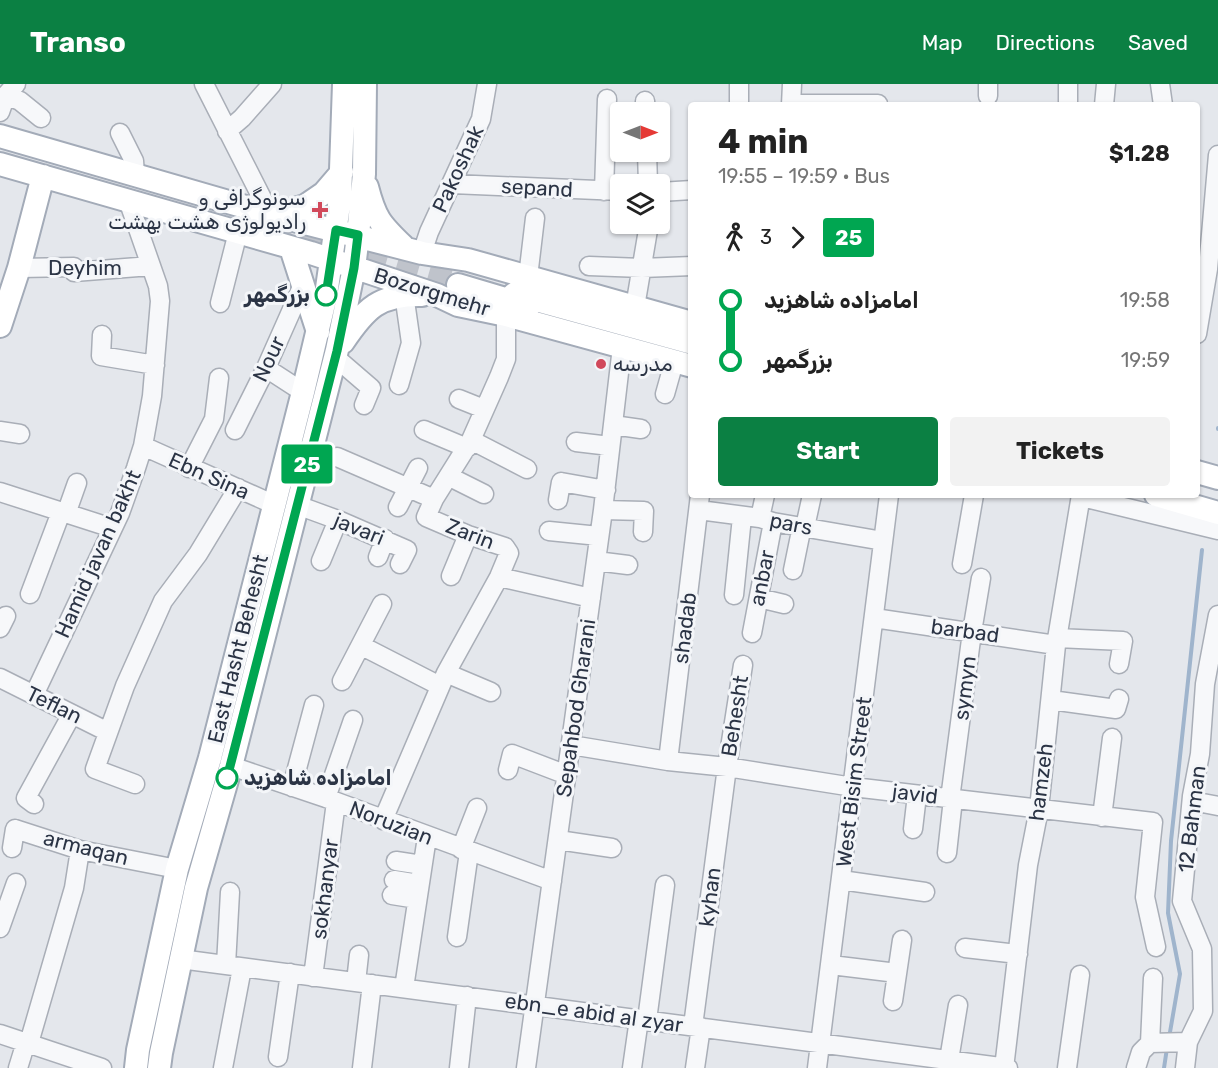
<!DOCTYPE html>
<html lang="en">
<head>
<meta charset="utf-8">
<style>
  body { margin:0; font-family:Rubik,Cairo,sans-serif; background:#f2f2f2; color:#222; height:100vh; display:flex; flex-direction:column; font-size:22px; white-space:nowrap }
  * { box-sizing:border-box; margin:0 }
  p { font-size:20px; color:#767676 }
  .icon { flex:none; width:33px; height:33px; fill:none; stroke:currentColor; stroke-width:2; stroke-linecap:round; stroke-linejoin:round }
  .map { position:relative; flex:1; overflow:hidden }
  .panel { position:absolute; left:688px; top:18px; width:512px; height:396px; display:flex; flex-direction:column; background:#fff; border-radius:6px; box-shadow:0 2px 4px #0004 }
  .panel>* { flex:none }
  .badge { padding:0 12px; border-radius:4px; font-size:21px; line-height:39px }
  .needle { width:39px; rotate:90deg }
  .fabs { position:absolute; left:610px; top:18px; display:grid; gap:12px }
  .fabs a { display:grid; place-items:center; width:60px; height:60px; border-radius:6px; background:#fff; box-shadow:0 2px 4px #0004; font-size:30px }
  .map>.badge { position:absolute; translate:-50% -50%; box-shadow:0 0 0 3px #fff }
  .legs { display:flex; align-items:center; gap:9px; height:66px; padding:0 30px; font-size:20px }
  .legs p { margin-inline-start:auto }
  .overview { display:flex; align-items:center; justify-content:space-between; height:102px; padding:0 30px }
  h1 { font-size:33px; font-weight:700; line-height:45px }
  .cta { display:flex; gap:12px; margin-top:auto; padding:12px 30px }
  .cta a { flex:1; height:69px; border-radius:6px; background:#0b8043; color:#fff; font-size:24px; font-weight:700; line-height:69px; text-align:center }
  .cta a+a { background:#f2f2f2; color:#222 }
  ul { padding:0 30px; list-style:none }
  li { display:flex; align-items:center; gap:21px; height:60px; font-size:22px }
  li i { display:grid; place-items:center; width:9px; height:100%; margin:0 8px; background:currentColor }
  li i::after { content:''; width:15px; height:15px; margin:-8px; border:4px solid; border-radius:50%; background:#fff }
  li p { margin-inline-start:auto }
  li:first-child i { background:linear-gradient(#0000 50%,currentColor 0) }
  li:last-child i { background:linear-gradient(currentColor 50%,#0000 0) }
  header { display:flex; align-items:center; gap:36px; box-sizing:border-box; height:84px; padding:0 30px; background:#0b8043; color:#fff }
  header strong { font-size:28px }
  nav { display:flex; gap:33px; margin-inline-start:auto; font-size:21px }
  .map>svg:first-child { display:block }
  .lines { fill:none; stroke-linecap:round; stroke-linejoin:round }
  .stream { stroke:#9fb4cc; stroke-width:4 }
  .major-tunnel { stroke:#bfc3cb; stroke-width:22; stroke-dasharray:22 11; stroke-linecap:butt }
  .minor-casing { stroke:#a9aeb7; stroke-width:21 }
  .major-casing { stroke:#a3abb8; stroke-width:26 }
  .minor { stroke:#f7f8fa; stroke-width:18 }
  .major { stroke:#fff; stroke-width:22 }
  .line-1-casing { stroke:#fff; stroke-width:14 }
  .line-1 { stroke:#00a651; stroke-width:9 }
  .poi-dot { fill:#d1495b; stroke:#f4f6f9; stroke-width:2 }
  .stop-1-dot { fill:#fff; stroke:#00a651; stroke-width:3 }
  .labels { text-anchor:middle; stroke-width:6; stroke-linejoin:round; paint-order:stroke }
  .street-label { font-size:21px; fill:#2b3445; stroke:#f4f6f9 }
  .poi-label { font-size:21px; fill:#2b3445; stroke:#f4f6f9; text-anchor:end }
  .stop-label { font-size:21px; font-weight:bold; fill:#2b3445; stroke:#f4f6f9; text-anchor:end }
</style>
</head>
<body>
<header>
<strong>Transo</strong>
<nav><a>Map</a><a>Directions</a><a>Saved</a></nav>
</header>
<div class="map">
<svg width="1218" height="984" viewBox="0 0 1218 984">
  <rect width="100%" height="100%" fill="#e4e7ec"/>
  <g class="lines">
    <path class="stream" d="M1218,345V344
      M1169,954L1180,890L1168,829L1171,757L1202,466
      M1164,984L1167,964"/>
    <path class="major-tunnel" d="M271,141L460,195"/>
    <defs>
      <path id="minor" d="M204,0L270,130
        M988,0V12
        M1160,0L1163,21
        M6,11L20,17L41,34
        M645,17L646,28
        M791,20H878
        M739,21V0
        M791,21L792,0
        M1068,21V0
        M1104,21L1106,0
        M0,28L6,11L16,0
        M227,47L242,34L272,0
        M120,49L134,77L135,90
        M647,68L648,100
        M452,100L621,107
        M604,107L607,15
        M660,108L692,106
        M422,169L429,148L481,35L487,0
        M589,182L642,184L692,182
        M19,184L74,183V188L151,182
        M528,193L535,134
        M220,219L238,148
        M635,223L649,140
        M1197,250L1208,185L1218,71
        M102,251L101,272L155,281
        M335,273L371,304L364,321
        M266,284L303,308
        M399,301L411,259L404,210
        M665,310L674,278
        M459,315L484,325
        M613,341L641,345
        M235,346L266,284L302,203
        M424,346L467,364
        M0,347L20,350
        M471,356L527,385
        M576,358L610,362
        M143,362L275,421
        M337,373L434,415
        M189,384L214,335L219,294
        M450,393L484,410
        M0,408L112,444
        M1082,413L1218,446
        M558,416L561,398L606,406
        M297,421L338,436L407,466L400,480
        M398,423L418,384
        M603,426L644,427L643,448
        M699,426L760,434L773,438L883,457
        M66,430L77,399
        M760,434L765,411
        M805,443L812,411
        M549,447L599,452
        M378,473L385,455
        M321,477L338,436
        M596,477L628,481
        M962,480L974,411
        M793,486L802,442
        M451,492L468,451
        M499,493L591,514
        M30,510L61,428
        M734,511L742,433
        M759,514L784,520
        M874,534L1056,561
        M0,544L6,532
        M752,549L773,438
        M1057,554L1123,557L1119,580
        M362,562L440,602
        M446,589L491,608
        M0,594L108,648
        M342,597L382,520
        M34,611L120,429L136,384L143,362L152,312L160,217L158,202L128,116
        M1051,616L1116,625L1119,615
        M571,661L668,677L727,683L853,703L1153,738L1145,813L1156,863
        M668,677L700,411
        M231,682L326,714L552,797
        M508,686L512,670L567,691
        M135,700L95,685L125,602L163,517L198,470L238,404
        M292,703L314,621
        M326,714L353,636
        M950,715L972,548L981,494
        M1192,717L1218,722
        M34,720L26,714L72,630
        M1102,733L1112,654
        M383,736L446,589L499,493L509,469L505,463L468,451L426,433L434,415L471,356L499,293L506,275V231
        M913,745L917,711
        M558,756L612,764
        M12,764L15,745L80,766L177,785
        M461,765L477,724
        M947,769L953,715
        M396,777L422,781
        M394,796L419,800
        M841,796L925,808
        M392,811L417,815
        M0,844L16,799
        M457,853L469,768
        M965,864L1018,870
        M180,875L1008,984
        M226,881L230,808
        M831,881L897,889
        M313,893L336,718
        M356,898L359,871
        M404,904L427,753
        M893,917L902,856
        M647,936L665,801
        M693,942L727,683L743,581
        M0,950L102,984
        M29,959L74,804L80,766
        M1150,959L1188,958
        M278,973L290,889
        M949,976L958,921
        M18,984L26,958
        M223,984L242,884
        M362,984L372,900
        M459,984L467,912
        M526,984L603,426L622,263
        M632,984L639,935
        M695,984L701,943
        M817,984L889,411
        M1004,984L1028,781L1039,725L1056,561L1081,411
        M1067,984L1080,891
        M1136,984L1141,968L1150,959L1153,894
        M1185,984L1188,958L1203,927L1202,865L1182,817L1192,712L1200,670L1205,600L1218,531"/>
      <path id="major" d="M0,52L270,130L422,169L468,176L692,239
        M0,80L311,169L437,211L458,221L506,231L692,282
        M367,103C375,134 380,140 403,162
        M277,130L305,122L324,109L342,88
        M291,164L318,248
        M458,201L529,222
        M514,210L692,259
        M0,242L19,184L43,92
        M343,258C366,224 379,210 422,211
        M1197,388L1218,394
        M1156,411L1218,429
        M136,984L138,966L177,785L210,674L303,308L326,211L340,114L344,0
        M159,984L161,969L196,804L231,682L337,266L354,184L358,151L364,90L365,0"/>
    </defs>
    <use href="#minor" class="minor-casing"/>
    <use href="#major" class="major-casing"/>
    <use href="#minor" class="minor"/>
    <use href="#major" class="major"/>
  </g>
  <g class="lines">
    <defs>
      <path id="line-1" d="M227,694L337,267L354,184L358,151L336,146L326,211"/>
    </defs>
    <use href="#line-1" class="line-1-casing"/>
    <use href="#line-1" class="line-1"/>
  </g>
  <g class="poi-dot">
    <path d="M317 117h6v6h6v6h-6v6h-6v-6h-6v-6h6z"/>
    <circle cx="601" cy="280" r="6"/>
  </g>
  <g class="stop-1-dot">
    <circle cx="326" cy="211" r="10"/>
    <circle cx="227" cy="694" r="10"/>
  </g>
  <g class="labels">
    <g class="street-label">
      <text transform="translate(458 85) rotate(-65)" y="7">Pakoshak</text>
      <text transform="translate(537 104) rotate(3)" y="7">sepand</text>
      <text x="85" y="191">Deyhim</text>
      <text transform="translate(432 208) rotate(17)" y="7">Bozorgmehr</text>
      <text transform="translate(269 275) rotate(-65)" y="7">Nour</text>
      <text transform="translate(209 392) rotate(24)" y="7">Ebn Sina</text>
      <text transform="translate(791 440) rotate(11)" y="7">pars</text>
      <text transform="translate(359 445) rotate(22)" y="7">javari</text>
      <text transform="translate(470 450) rotate(21)" y="7">Zarin</text>
      <text transform="translate(98 470) rotate(-66)" y="7">Hamid javan bakht</text>
      <text transform="translate(762 494) rotate(-79)" y="7">anbar</text>
      <text transform="translate(685 544) rotate(-83)" y="7">shadab</text>
      <text transform="translate(965 547) rotate(8)" y="7">barbad</text>
      <text transform="translate(238 565) rotate(-76)" y="7">East Hasht Behesht</text>
      <text transform="translate(965 604) rotate(-83)" y="7">symyn</text>
      <text transform="translate(54 621) rotate(26)" y="7">Teflan</text>
      <text transform="translate(576 624) rotate(-82)" y="7">Sepahbod Gharani</text>
      <text transform="translate(735 632) rotate(-81)" y="7">Behesht</text>
      <text transform="translate(854 698) rotate(-83)" y="7">West Bisim Street</text>
      <text transform="translate(1041 698) rotate(-83)" y="7">hamzeh</text>
      <text transform="translate(915 710) rotate(7)" y="7">javid</text>
      <text transform="translate(1192 735) rotate(-83)" y="7">12 Bahman</text>
      <text transform="translate(391 739) rotate(21)" y="7">Noruzian</text>
      <text transform="translate(86 764) rotate(14)" y="7">armaqan</text>
      <text transform="translate(325 805) rotate(-83)" y="7">sokhanyar</text>
      <text transform="translate(710 813) rotate(-83)" y="7">kyhan</text>
      <text transform="translate(594 929) rotate(8)" y="7">ebn_e abid al zyar</text>
    </g>
    <g class="poi-label">
      <text x="306" y="121">سونوگرافی و<tspan x="306" dy="24">رادیولوژی هشت بهشت</tspan></text>
      <text x="613" y="287" text-anchor="start">مدرسه</text>
    </g>
    <g class="stop-label">
      <text x="310" y="218">بزرگمهر</text>
      <text x="244" y="701" text-anchor="start">امامزاده شاهزید</text>
    </g>
  </g>
</svg>
<div class="fabs">
<a><svg class="needle" viewBox="-14 -14 28 28"><path d="M0-13l5 13h-10z" fill="#e53935"/><path d="M0 13l5-13h-10z" fill="#767676"/></svg></a>
<a><svg class="icon" aria-label="layers" viewBox="0 0 24 24"><path d="M12 4l9 5-9 5-9-5zM3 14l9 5 9-5"/></svg></a>
</div>
<b class="badge" style="left:307px;top:380px;background:#00a651;color:#fff">25</b>
<section class="panel">
<div class="overview"><div><h1>4 min</h1><p>19:55 – 19:59 · Bus</p></div><b>$1.28</b></div>
<div class="legs"><svg class="icon" aria-label="walk" viewBox="0 0 24 24"><circle cx="13" cy="4" r="2"/><path d="M13 8l-2 6 4 7M11 14l-3 7M7 12l3-4h3l4 4"/></svg>3<svg class="icon" aria-label="forward" viewBox="0 0 24 24"><path d="M9 5l7 7-7 7"/></svg><b class="badge" style="background:#00a651;color:#fff">25</b></div>
<ul>
<li><i style="color:#00a651"></i><b>امامزاده شاهزید</b><p>19:58</p></li>
<li><i style="color:#00a651"></i><b>بزرگمهر</b><p>19:59</p></li>
</ul>
<div class="cta"><a>Start</a><a>Tickets</a></div>
</section>
</div>
</body>
</html>
